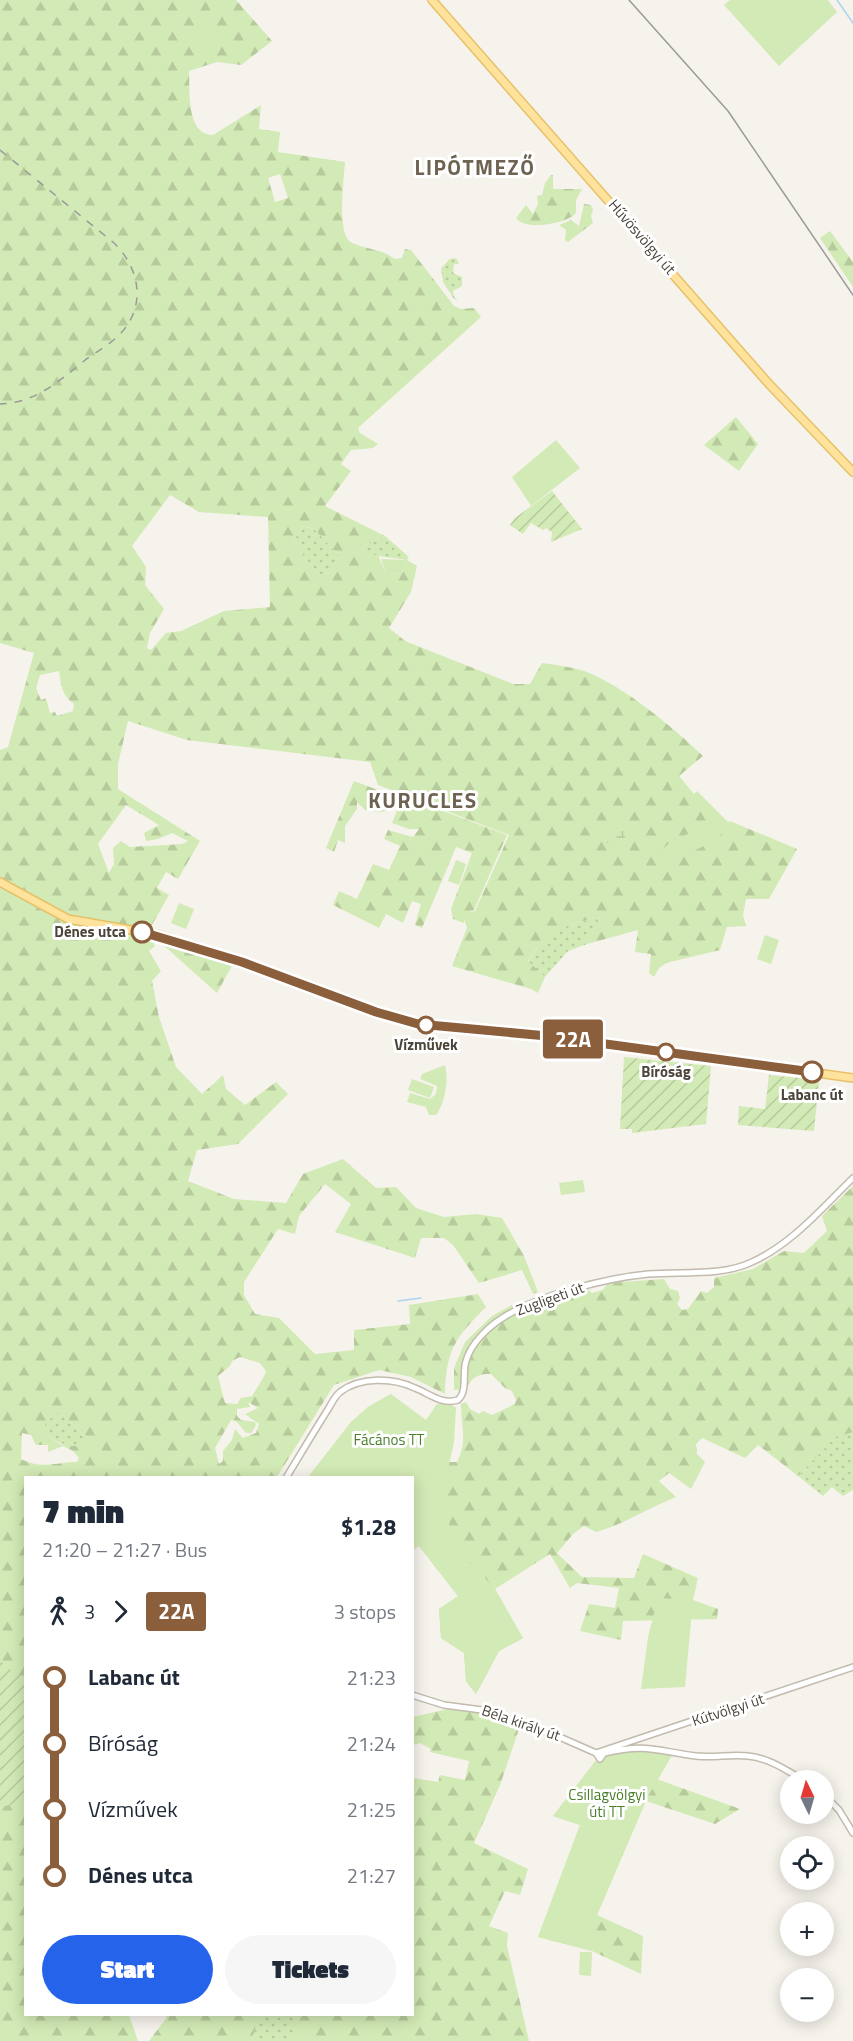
<!DOCTYPE html>
<html lang="en">
<head>
<meta charset="utf-8">
<style>
  body { margin:0; font-family:"Titillium Web",sans-serif; background:#f6f6f7; color:#1f2937; height:100vh; display:flex; flex-direction:column; font-size:22px; white-space:nowrap }
  * { box-sizing:border-box; margin:0 }
  p { font-size:20px; color:#747a83 }
  .icon { flex:none; width:33px; height:33px; fill:none; stroke:currentColor; stroke-width:2; stroke-linecap:round; stroke-linejoin:round }
  .map { position:relative; flex:1; overflow:hidden }
  .sheet { position:absolute; left:24px; top:1476px; width:390px; height:540px; display:flex; flex-direction:column; background:#fff; border-radius:0px; box-shadow:0 3px 15px #0003 }
  .sheet>* { flex:none }
  .badge { padding:0 12px; border-radius:4px; font-size:21px; line-height:39px }
  .needle { width:39px; rotate:355deg }
  .tools { position:absolute; left:780px; top:1770px; display:grid; gap:12px }
  .tools a { display:grid; place-items:center; width:54px; height:54px; border-radius:50%; background:#fff; box-shadow:0 3px 15px #0003; font-size:30px }
  .map>.badge { position:absolute; translate:-50% -50%; box-shadow:0 0 0 3px #fff }
  .legs { display:flex; align-items:center; gap:9px; height:66px; padding:0 18px; font-size:20px }
  .legs p { margin-inline-start:auto }
  .head { display:flex; align-items:center; justify-content:space-between; height:102px; padding:0 18px }
  h1 { font-size:33px; font-weight:800; line-height:45px }
  .cta { display:flex; gap:12px; margin-top:auto; padding:12px 18px }
  .cta a { flex:1; height:69px; border-radius:36px; background:#2563eb; color:#fff; font-size:24px; font-weight:800; line-height:69px; text-align:center }
  .cta a+a { background:#f6f6f7; color:#1f2937 }
  ul { padding:0 18px; list-style:none }
  li { display:flex; align-items:center; gap:21px; height:66px; font-size:22px }
  li i { display:grid; place-items:center; width:9px; height:100%; margin:0 8px; background:currentColor }
  li i::after { content:''; width:15px; height:15px; margin:-8px; border:4px solid; border-radius:50%; background:#fff }
  li p { margin-inline-start:auto }
  li:first-child i { background:linear-gradient(#0000 50%,currentColor 0) }
  li:last-child i { background:linear-gradient(currentColor 50%,#0000 0) }
  .map>svg:first-child { display:block }
  .grass { fill:url(#grass-dots) }
  .forest { fill:url(#forest-firs); fill-rule:evenodd }
  .wetland { fill:url(#wetland-marsh) }
  .park { fill:#d2eab5 }
  .garden { fill:url(#garden-furrows) }
  .lines { fill:none; stroke-linecap:round; stroke-linejoin:round }
  .stream { stroke:#a9d4f2; stroke-width:1.5 }
  .minor-casing { stroke:#c2bbae; stroke-width:8 }
  .major-casing { stroke:#e6c16a; stroke-width:10 }
  .minor { stroke:#fff; stroke-width:5 }
  .major { stroke:#ffe39c; stroke-width:7 }
  .tram { stroke:#9a9a9a; stroke-width:1.5 }
  .rail { stroke:#9a9a9a; stroke-width:1.5; stroke-dasharray:8 8; stroke-linecap:butt }
  .line-1-casing { stroke:#fff; stroke-width:14 }
  .line-1 { stroke:#8b5e3c; stroke-width:9 }
  .stop-1-dot { fill:#fff; stroke:#8b5e3c; stroke-width:3 }
  .labels { text-anchor:middle; stroke-width:6; stroke-linejoin:round; paint-order:stroke }
  .street-label { font-size:15px; fill:#4b4439; stroke:#fff }
  .stop-label { font-size:15px; font-weight:bold; fill:#4b4439; stroke:#fff }
  .park-label { font-size:15px; fill:#4a7f2a; stroke:#fff }
  .district-label { font-size:21px; font-weight:bold; letter-spacing:1.5px; fill:#6e6250; stroke:#fff }
</style>
</head>
<body>
<div class="map">
<svg width="853" height="2041" viewBox="0 0 853 2041">
  <defs>
    <pattern id="grass-dots" width="8" height="8" patternUnits="userSpaceOnUse" patternTransform="scale(1.5)"><rect width="8" height="8" fill="#d2eab5"/><path d="M2 2h.1M6 6h.1" fill="none" stroke="#b6ca9c" stroke-width="1.8" stroke-linecap="round"/></pattern>
    <pattern id="forest-firs" width="22" height="20" patternUnits="userSpaceOnUse" patternTransform="scale(1.5)"><rect width="22" height="20" fill="#d2eab5"/><path d="M5 1l3.5 6h-7zM16 11l3.5 6h-7z" fill="#b6ca9c"/></pattern>
    <pattern id="wetland-marsh" width="20" height="14" patternUnits="userSpaceOnUse" patternTransform="scale(1.5)"><rect width="20" height="14" fill="#d2eab5"/><path d="M1 5h8M5 5V1M11 12h8M15 12V8" fill="none" stroke="#b6ca9c"/></pattern>
    <pattern id="garden-furrows" width="10" height="10" patternUnits="userSpaceOnUse" patternTransform="scale(1.5)"><rect width="10" height="10" fill="#d2eab5"/><path d="M-1 1l2-2M0 10L10 0M9 11l2-2" fill="none" stroke="#b6ca9c"/></pattern>
  </defs>
  <rect width="100%" height="100%" fill="#f6f3ec"/>
  <path class="grass" d="M456,258L459,264H454L453,273L462,277V286L453,291L454,297L458,300L454,299L443,282L441,268L450,259Z
    M303,526L314,529L339,555L331,573L318,575L293,542Z
    M385,536L409,557L407,560L363,554L362,547Z
    M600,917L587,944L568,951L545,977L528,962C547,930 567,924 600,917Z
    M59,1412L88,1438L80,1447C63,1446 48,1441 44,1423Z
    M853,1432V1490L843,1496L832,1487L823,1496L798,1476L836,1436Z
    M243,2015H296V2041H251L257,2024L265,2015Z"/>
  <path class="forest" d="M0,0H236L272,41L241,65L217,62L189,71C190,90 186,135 213,135L261,105L259,129L280,132L278,152L345,162C344,178 336,236 352,243C368,250 379,248 395,259L402,258L405,249L411,250L454,306L461,309L474,308L481,317L358,428L360,433L378,444L373,448L351,450L341,464L351,471L325,506L385,536L362,547L363,554L378,555L386,574L402,573L407,560L417,566L411,592L389,628L405,641L513,684H530L542,663C557,665 573,667 587,672C626,688 673,727 703,756L679,776L694,794L697,791L728,822L730,821L797,849L769,899H746L743,915L746,926L727,927L720,950L666,963L659,968L654,977L649,973L651,954L635,952L638,930L587,944L600,917C567,924 547,931 528,961L545,977L538,993L531,989L452,966L467,928L464,919V923L453,919L451,909L472,853L456,847L422,928L415,925L421,904L412,901L403,923L386,914L379,928L333,905L339,891L357,899L373,864L389,870L400,846L384,839L388,830L413,837L419,829H409L392,823L403,796L507,835L474,910L468,912L475,911L509,835L378,785L370,762L187,740L128,721L118,764V789L200,841L178,879L166,872L157,888L169,895L149,930L155,946L149,951L161,971L152,981L159,1017L176,1067L202,1094L223,1075L226,1089L245,1105L276,1082L288,1094L238,1144L197,1150L188,1181L234,1199L286,1203L303,1174L343,1159L376,1188L396,1187L416,1208L444,1217L476,1214L502,1218L524,1256L538,1292L533,1294L522,1270L479,1283L453,1245L444,1238H421L415,1258L335,1232L351,1204L325,1184L299,1216L295,1234L278,1229L244,1282V1295L255,1314L279,1318L315,1354L354,1350V1330L410,1324L409,1305L478,1294L486,1307C455,1338 446,1350 445,1394L411,1377L379,1370L334,1385L277,1477L26,1478V2014L129,2015L138,2041H0V750L8,747L34,653L0,643ZM280,174L288,198L275,202L268,178ZM170,495L199,512L268,517L270,607L224,611L181,631L166,633L151,650L147,648L150,633L164,609L145,585L146,567L132,546ZM303,526L314,529L339,555L331,573L318,575L293,542ZM59,671C61,685 62,696 74,704L73,711L57,716L55,712L50,713L46,698L41,700L36,688L40,675ZM126,805L159,825L144,833L146,841L158,839L172,833L188,841L182,844L130,847L121,841L113,848L114,864L109,873L98,844ZM240,1357L260,1363L266,1371C264,1378 256,1389 252,1396L241,1398L237,1404L225,1403L218,1376L230,1366L232,1361ZM248,1402L258,1408L245,1414L259,1424L256,1433L243,1438L235,1429L232,1440L223,1451V1461L219,1464L215,1448L231,1420L236,1421L246,1433H251L256,1425L255,1422L241,1420L237,1416V1409L250,1407ZM59,1412L87,1437L79,1446H72L65,1441L62,1445C53,1441 46,1432 45,1423ZM22,1433L31,1435L36,1445H48V1452L63,1446L73,1451L79,1458L77,1462C55,1462 42,1470 21,1459Z
    M551,175H553V189H582L576,200V213C567,224 525,231 516,218L526,205L533,214L538,204L537,196L542,195L545,183Z
    M584,204L591,205L593,210L591,216L593,223L568,242L565,240L566,230L559,225L571,220L579,226Z
    M830,231L853,262V287L820,238Z
    M736,417L758,444L739,471L704,445Z
    M354,781L399,798L394,809L381,812L365,810L357,802V809L345,826V843L338,840L334,852L326,848Z
    M166,939L234,962L217,993L162,944Z
    M853,1186V1432L836,1437L798,1476L758,1445L745,1458L702,1438L696,1444L697,1454L705,1462L691,1489L669,1473L659,1481L676,1497C648,1508 625,1524 596,1532L584,1526L573,1534L557,1553L582,1577L634,1578L643,1554L698,1578L693,1600L718,1609L717,1619L623,1621L621,1640L580,1631L589,1604L615,1608L619,1588L577,1583L570,1588L550,1554L495,1589L523,1638L499,1651L476,1694L466,1681L464,1653L441,1638L439,1609L458,1596L419,1546L413,1550L412,1478H308L351,1422L368,1407L391,1394L446,1471L449,1462H457C468,1441 461,1427 461,1404L466,1402L470,1409L479,1414L483,1411L492,1415L515,1404L516,1400L512,1391L505,1388L491,1374C478,1373 471,1378 466,1389L454,1390V1368L465,1342L492,1316L517,1302L542,1301L586,1288L592,1293L603,1290L608,1283L664,1279L670,1289L678,1291L680,1298L677,1304L682,1310L688,1309L701,1291L707,1293L714,1287V1278L753,1269L784,1251L804,1253L827,1231L822,1216Z
    M456,1707L493,1715L520,1726L500,1785L474,1843L528,1869L520,1895L505,1891L489,1926L508,1933L507,1946L529,2041H296V2015L412,2014L413,1778L438,1782L440,1775L465,1780L469,1761L430,1752L431,1749L420,1743L413,1745V1717Z
    M598,1758L740,1809L715,1824L646,1801L597,1915L643,1936L641,1974L592,1951L538,1937L580,1825L553,1816Z
    M242,2014L265,2015L264,2021L257,2024L251,2041H149L167,2017L163,2015Z"/>
  <path class="wetland" d="M627,824L634,828L622,840L609,844L603,839L611,830Z"/>
  <path class="park" d="M730,0H828L837,12L779,66L724,5Z
    M209,25L221,46L202,57L191,35Z
    M556,440L580,468L531,506L512,477Z
    M381,559L407,560L402,573L386,574Z
    M721,817L726,821L719,839L676,859L662,861L659,853L668,844Z
    M456,860L466,864L459,885L448,881Z
    M179,903L194,909L186,929L171,923Z
    M765,935L779,940L771,964L757,959Z
    M445,1065C449,1080 445,1103 436,1115H429L426,1107L407,1102L410,1093L430,1099L436,1094L437,1086L420,1079L422,1074Z
    M412,1079L434,1087L430,1098L408,1090Z
    M583,1180L585,1192L561,1195L559,1183Z
    M391,1394L426,1420L437,1404H451L456,1408L454,1442L446,1479L450,1534L460,1553L493,1586L523,1638L499,1651L476,1694L466,1681L464,1653L441,1638L439,1609L458,1596L419,1546L413,1550L412,1478L308,1477L351,1422L368,1407Z
    M658,1598L693,1600L685,1687L641,1689L648,1637Z
    M635,1747L674,1752L646,1800L597,1915L592,1951L538,1937L580,1825L553,1816L600,1755Z
    M580,1952H592L591,1976L579,1975Z"/>
  <path class="garden" d="M552,491L582,529L551,542L552,532L546,528L543,530L531,523L523,534L510,525L515,518Z
    M624,1057L711,1066L706,1124L632,1133V1129H620Z
    M769,1075L819,1080L814,1131L738,1125L739,1106L765,1109Z
    M0,1660L6,1667L26,1679L25,1802L0,1807Z"/>
  <g class="lines">
    <path class="stream" d="M837,0L853,23
      M398,1301L421,1298"/>
    <defs>
      <path id="minor" d="M286,1478C300,1455 313,1433 327,1411C331,1405 334,1397 340,1392C361,1376 394,1378 415,1388C430,1394 442,1405 458,1400C468,1391 462,1373 466,1361C471,1343 489,1326 504,1317C539,1295 607,1278 648,1274C682,1271 720,1277 752,1262C792,1244 822,1208 853,1178
        M412,1695L444,1705L482,1710L555,1735L596,1753
        M596,1753L853,1667
        M596,1753L600,1759L604,1753
        M604,1753C647,1743 656,1751 696,1756C714,1758 731,1754 748,1756C769,1758 786,1770 803,1780
        M824,1795L839,1810L853,1833"/>
      <path id="major" d="M432,0L769,384L853,472
        M0,882L68,919L160,935L411,1023L567,1038L853,1078"/>
    </defs>
    <use href="#minor" class="minor-casing"/>
    <use href="#major" class="major-casing"/>
    <use href="#minor" class="minor"/>
    <use href="#major" class="major"/>
    <path class="tram" d="M629,0L728,111L853,295"/>
    <path class="rail" d="M0,150L114,243C139,267 147,305 121,333C111,344 96,352 84,361C58,382 35,403 0,404"/>
  </g>
  <g class="lines">
    <defs>
      <path id="line-1" d="M142,932L242,962L376,1012L418,1024L547,1036L812,1072"/>
    </defs>
    <use href="#line-1" class="line-1-casing"/>
    <use href="#line-1" class="line-1"/>
  </g>
  <g class="stop-1-dot">
    <circle cx="142" cy="932" r="10"/>
    <circle cx="426" cy="1025" r="8"/>
    <circle cx="666" cy="1052" r="8"/>
    <circle cx="812" cy="1072" r="10"/>
  </g>
  <g class="labels">
    <g class="street-label">
      <text transform="translate(642 237) rotate(49)" y="5">Hűvösvölgyi út</text>
      <text transform="translate(550 1299) rotate(-20)" y="5">Zugligeti út</text>
      <text transform="translate(728 1710) rotate(-18)" y="5">Kútvölgyi út</text>
      <text transform="translate(521 1723) rotate(19)" y="5">Béla király út</text>
    </g>
    <g class="stop-label">
      <text x="126" y="937" text-anchor="end">Dénes utca</text>
      <text x="426" y="1050">Vízművek</text>
      <text x="666" y="1077">Bíróság</text>
      <text x="812" y="1100">Labanc út</text>
    </g>
    <g class="park-label">
      <text x="389" y="1445">Fácános TT</text>
      <text x="607" y="1800">Csillagvölgyi<tspan x="607" dy="17">úti TT</tspan></text>
    </g>
    <g class="district-label">
      <text x="475" y="175">LIPÓTMEZŐ</text>
      <text x="423" y="808">KURUCLES</text>
    </g>
  </g>
</svg>
<div class="tools">
<a><svg class="needle" viewBox="-14 -14 28 28"><path d="M0-13l5 13h-10z" fill="#e53935"/><path d="M0 13l5-13h-10z" fill="#747a83"/></svg></a>
<a><svg class="icon" aria-label="locate" viewBox="0 0 24 24"><circle cx="12" cy="12" r="6"/><path d="M12 2v4M12 18v4M2 12h4M18 12h4"/></svg></a>
<a>+</a>
<a>−</a>
</div>
<b class="badge" style="left:573px;top:1039px;background:#8b5e3c;color:#fff">22A</b>
<section class="sheet">
<div class="head"><div><h1>7 min</h1><p>21:20 – 21:27 · Bus</p></div><b>$1.28</b></div>
<div class="legs"><svg class="icon" aria-label="walk" viewBox="0 0 24 24"><circle cx="13" cy="4" r="2"/><path d="M13 8l-2 6 4 7M11 14l-3 7M7 12l3-4h3l4 4"/></svg>3<svg class="icon" aria-label="forward" viewBox="0 0 24 24"><path d="M9 5l7 7-7 7"/></svg><b class="badge" style="background:#8b5e3c;color:#fff">22A</b><p>3 stops</p></div>
<ul>
<li><i style="color:#8b5e3c"></i><b>Labanc út</b><p>21:23</p></li>
<li><i style="color:#8b5e3c"></i><span>Bíróság</span><p>21:24</p></li>
<li><i style="color:#8b5e3c"></i><span>Vízművek</span><p>21:25</p></li>
<li><i style="color:#8b5e3c"></i><b>Dénes utca</b><p>21:27</p></li>
</ul>
<div class="cta"><a>Start</a><a>Tickets</a></div>
</section>
</div>
</body>
</html>
